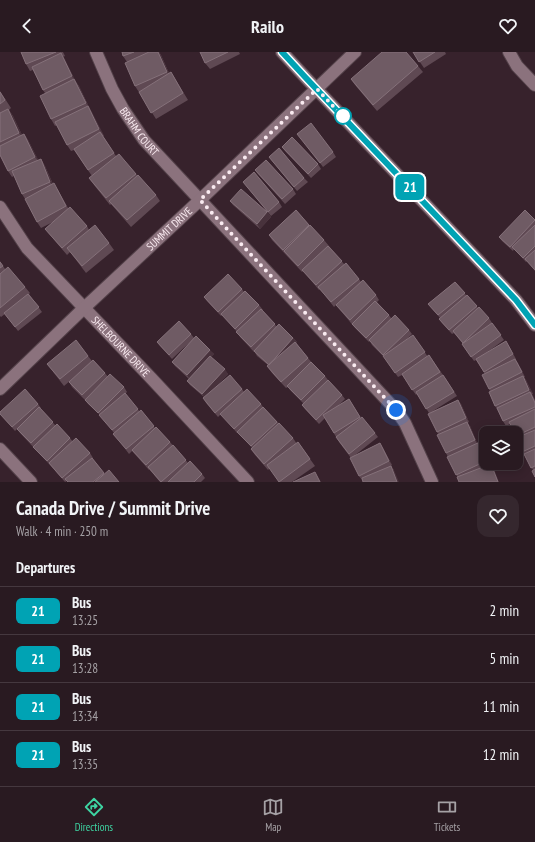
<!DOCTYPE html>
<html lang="en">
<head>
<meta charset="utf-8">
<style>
  body { margin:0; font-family:"PT Sans Narrow",sans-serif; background:#35272e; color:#f1f3f6; height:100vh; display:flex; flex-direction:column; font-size:15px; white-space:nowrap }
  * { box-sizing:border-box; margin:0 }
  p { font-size:13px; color:#a5a1a5 }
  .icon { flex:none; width:22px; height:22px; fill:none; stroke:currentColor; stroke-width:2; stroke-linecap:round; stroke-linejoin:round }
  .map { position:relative; height:430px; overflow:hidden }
  .panel { display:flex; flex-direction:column; background:#291a21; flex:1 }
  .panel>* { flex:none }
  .badge { padding:0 8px; border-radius:6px; font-size:14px; line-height:26px }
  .tools { position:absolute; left:479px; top:374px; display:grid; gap:8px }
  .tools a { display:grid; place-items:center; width:44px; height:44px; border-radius:8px; background:#291a21; box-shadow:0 2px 10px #0003,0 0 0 1px #45383f; font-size:20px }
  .you { position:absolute; width:20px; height:20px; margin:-10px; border:3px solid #fff; border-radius:50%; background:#1a73e8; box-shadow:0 0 0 6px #1a73e833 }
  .map>.badge { position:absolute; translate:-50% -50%; box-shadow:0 0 0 2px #fff }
  h2 { padding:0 16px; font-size:15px; line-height:36px }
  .round { display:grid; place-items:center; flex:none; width:42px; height:42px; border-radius:12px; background:#35272e }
  .summary { display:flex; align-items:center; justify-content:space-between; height:68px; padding:0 16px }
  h1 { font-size:19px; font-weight:700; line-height:30px }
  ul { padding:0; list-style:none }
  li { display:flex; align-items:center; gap:12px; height:48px; padding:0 16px; border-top:1px solid #45383f }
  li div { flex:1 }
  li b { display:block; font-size:15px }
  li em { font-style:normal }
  li .badge { min-width:44px; font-weight:700; text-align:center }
  header { display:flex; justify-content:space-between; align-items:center; height:52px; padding:0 16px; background:#291a21; font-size:18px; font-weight:700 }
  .tabs { display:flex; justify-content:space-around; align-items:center; height:56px; border-top:1px solid #45383f; background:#291a21; font-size:11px; color:#a5a1a5 }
  .tabs a { display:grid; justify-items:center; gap:2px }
  .tabs .current { color:#3ed4a2 }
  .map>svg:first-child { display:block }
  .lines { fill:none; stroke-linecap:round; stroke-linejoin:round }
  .minor-casing { stroke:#534149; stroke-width:14 }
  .minor { stroke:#8b727d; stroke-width:12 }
  .wall { fill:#5f4953 }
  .shaded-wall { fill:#48323c }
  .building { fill:#6f5b64; stroke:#85717a }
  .line-casing { stroke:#fff; stroke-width:9 }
  .line { stroke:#00a3b4; stroke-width:6 }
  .walk { stroke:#faebf1; stroke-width:4; stroke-dasharray:0 7.2 }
  .stop-dot { fill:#fff; stroke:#00a3b4; stroke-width:2 }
  .labels { text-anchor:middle; stroke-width:4; stroke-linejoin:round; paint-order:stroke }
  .street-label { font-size:11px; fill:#faebf1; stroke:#180f13 }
</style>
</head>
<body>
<header><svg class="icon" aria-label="back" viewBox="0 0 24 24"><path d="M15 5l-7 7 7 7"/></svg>Railo<svg class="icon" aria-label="heart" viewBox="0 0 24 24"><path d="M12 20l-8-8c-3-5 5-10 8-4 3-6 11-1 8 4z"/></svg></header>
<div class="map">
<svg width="535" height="430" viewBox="0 0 535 430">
  <rect width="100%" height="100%" fill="#37222c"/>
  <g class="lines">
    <defs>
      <g id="minor">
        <path id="s1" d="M96,0L112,37L123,57L144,88L396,358L405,371L432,430"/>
        <path d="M282,0L306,26L516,248L535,273"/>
        <path d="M509,0L517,14L535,33"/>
        <path id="s2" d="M0,155L27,196L151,326L248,430"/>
        <path id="s3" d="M0,337L84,256L200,148L355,0"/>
        <path d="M0,397L31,430"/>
      </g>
    </defs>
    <use href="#minor" class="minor-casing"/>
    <use href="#minor" class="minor"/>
  </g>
  <path class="wall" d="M21,0H63L65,4L63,5L76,30L79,34L90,57L104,84H103L116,104L136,122L156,143L160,149L131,175L111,152L110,153L94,133L89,126L92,124L74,98L71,99L67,93L57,73L55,74L51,67L45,41L43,38L33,18L30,19L26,12Z
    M122,0H159L161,3L169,21L171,20L188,48L156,67L135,34L127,10L123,4Z
    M200,0H239L240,2L210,17L205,11Z
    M413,0H445L446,2L424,16Z
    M418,14L423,20L377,59L355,33L351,27Z
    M0,39L11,56L9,58L13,64L22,83L24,82L28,88L38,108L41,107L45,114L53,132L58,138L68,156L87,174L89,178L109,191L114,198L86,221L70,200L67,203L50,183L45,177L53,170L41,176L37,170L25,147L22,142L14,124L12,125L8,119L0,103Z
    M301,86L333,100L336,105L323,115Z
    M282,95L318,112L321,117L311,126L285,99Z
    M269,105L304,126L308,130L297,139Z
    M255,118L293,137L296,142L285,152L258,122Z
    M243,130L279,150L282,155L271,164Z
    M230,149L267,160L271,165L260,177L233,153Z
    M296,158L310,174L324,188L344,212L359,227L361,230L376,243L379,248L377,250L389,263L391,266L409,278L412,282L406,288L413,283L428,305L429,303L443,323L446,327L457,344L433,359L458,348L461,352L469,370L467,371L470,374L477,391L480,390L486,401V411H491L492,412L491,413L494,417L458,426L448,405L446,401L439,383L437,380L429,361L417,342L416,343L402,323L398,325L383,304L372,293L370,289L369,290L355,276L336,253L334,255L320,237L319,238L303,219L302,220L288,205L272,188L269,183Z
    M535,168V219L527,209L526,210L514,197L513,199L502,189L499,185Z
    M0,209L5,217L25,235L30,241L29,242L42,260L18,279L5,262L1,265L0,264Z
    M455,230L466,243H467L478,256L489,266L492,271L504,288L482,304L506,289L516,307H515L518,311L525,325H524L526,328L533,342H532L535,348V425L533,418L525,404L522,400L517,385L510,372L506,374L503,369L497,357L495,354L490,339L489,337L485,322L476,308L474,309L462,292H463L454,281L452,282L442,271L439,267L440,266L428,252Z
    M242,237L244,240L259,253L263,258H262L277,275L293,286L297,290L296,291L308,306L313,312L325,324L328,328L342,343L345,347L337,355L349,347L361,366L375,381L378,385L354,404L380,391L383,396L392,413L391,414L394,418L362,428L359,424L351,406L339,390L325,366L319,372L305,357L302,353L303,351L290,338L288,335L286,336L272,321L267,314L268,313L257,304L254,299L257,296L254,300L240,285L237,280L222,263L221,264L207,249L204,245Z
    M191,282L194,286L214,302L211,305L228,322L215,336L242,337L244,340L261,352L263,355L293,386L297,392L298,390L315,414L292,430H279L270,416L268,418L255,403L251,397L252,396L238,380L237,381L221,362L218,365L206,351L203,346L204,345L190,333L187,329L189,327L175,314L172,310L189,291L172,307L160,294L157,290Z
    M88,304L92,309L105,321L108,325L124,335L127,340L125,342L140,360L141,358L155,376L170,390L188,411L202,422L205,426L201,430H160L149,417V418L132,399L129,402L117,386L113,382L114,381L100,363L88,352L85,348L72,335L69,330L77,323L64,334L47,312Z
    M38,352L41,356H40L55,373L70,386L73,390L90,401L93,406H92L104,422L119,430H68L67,429L65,430L50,413L20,381L17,377L15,379L0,362Z"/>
  <path class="shaded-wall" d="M158,0H159L161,3L171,26L167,20Z
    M61,1L65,7L76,30L79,34L90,57L86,51L74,28L72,24Z
    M88,54L92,60L104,84L99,77Z
    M8,57L13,64L24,87L19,81Z
    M24,82L28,88L40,111L35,105Z
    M41,107L45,114L55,137L50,130Z
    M267,160L271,165L260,177L257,172Z
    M293,286L297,290L272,317L269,313Z
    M210,298L214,302L190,328L187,323Z
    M515,307L518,311L525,325L522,320Z
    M225,317L228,322L205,347L202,342Z
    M523,324L526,328L533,342L529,338Z
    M458,348L461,352L469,370L466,366Z
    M467,370L470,374L478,393L475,388Z
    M480,390L486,401V403Z
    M380,391L383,396L392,413L389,409Z
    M491,412L494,417L499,430H498Z
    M391,414L394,418L399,430H397Z
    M315,420L321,430H320Z"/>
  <path class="building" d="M21,0H56L26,12Z
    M122,0H134L123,4Z
    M149,0H158L167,20L135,34L125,11Z
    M200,0H228L205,11Z
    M382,0H406L418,14L373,53L351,27Z
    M413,0H435L419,10Z
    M61,1L72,24L43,38L32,15Z
    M171,20L183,41L151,61L139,40Z
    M74,27L86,51L51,67L40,44Z
    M0,40L5,48L0,52Z
    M88,54L99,77L67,93L55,70Z
    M8,57L19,81L0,90V61Z
    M311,71L333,100L320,111L297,82Z
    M100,80L114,101L88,118L74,97Z
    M24,82L35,105L8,119L0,103V94Z
    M292,85L318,112L308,122L282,95Z
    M279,96L304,126L294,135L269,105Z
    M119,102L136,122L106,146L89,126Z
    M41,107L50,130L22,142L12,119Z
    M266,108L293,137L282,147L255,118Z
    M254,120L279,150L268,160L243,130Z
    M138,123L156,143L127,168L109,149Z
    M54,131L66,154L37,170L25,147Z
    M241,137L267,160L257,172L230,149Z
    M70,155L87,174L62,196L45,177Z
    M296,158L309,173L283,198L269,183Z
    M525,158L535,168L510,195L499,185Z
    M95,173L109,191L82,214L67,196Z
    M310,173L324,188L298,214L284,199Z
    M535,173V194L523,206L512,195Z
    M328,194L342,209L316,233L302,218Z
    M535,198V218L525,207Z
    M0,210L3,214L0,216Z
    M346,211L359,227L331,250L318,235Z
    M8,215L25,235L0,256V222Z
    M228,222L242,237L218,260L204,245Z
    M363,228L376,243L350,268L336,253Z
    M455,230L465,241L438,263L428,252Z
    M245,239L259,253L235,277L221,262Z
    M28,242L39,255L15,275L4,261Z
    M467,243L477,254L449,278L439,267Z
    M375,249L389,263L366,286L352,272Z
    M479,255L489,266L463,291L453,279Z
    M261,257L275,272L251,295L236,280Z
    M395,263L409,278L383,303L369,288Z
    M179,269L191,282L169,303L157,290Z
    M492,271L501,283L471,305L462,292Z
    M279,272L293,286L269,313L254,299Z
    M413,283L425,300L395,321L383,304Z
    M196,284L210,298L187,323L172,310Z
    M76,288L88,304L60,327L47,312Z
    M506,289L513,302L484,320L476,307Z
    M295,290L308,306L281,330L267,314Z
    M429,303L440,320L412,338L402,322Z
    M210,304L225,317L202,342L187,329Z
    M515,307L522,320L489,337L482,323Z
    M93,308L105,321L82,343L69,330Z
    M311,310L325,324L301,348L287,334Z
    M110,322L124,335L98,361L85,348Z
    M230,323L242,337L215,361L203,346Z
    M443,323L454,340L426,357L416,340Z
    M523,324L529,338L495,354L489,340Z
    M328,328L342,343L316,368L302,353Z
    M25,337L38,352L12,375L0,362V360Z
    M247,337L261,352L234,377L220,362Z
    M530,340L535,351V355L503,369L497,356Z
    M125,341L138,357L112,378L99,363Z
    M349,347L360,365L334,381L323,363Z
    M458,348L466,366L437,380L428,362Z
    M39,355L53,370L31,391L17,377Z
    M263,355L277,370L251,394L237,380Z
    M535,357V375L516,384V381H515L509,370Z
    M141,358L154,374L126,397L113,382Z
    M362,365L375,381L349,402L336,385Z
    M467,370L475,388L446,401L437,383Z
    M279,371L293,386L264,412L251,397Z
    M57,372L70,386L47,409L33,395Z
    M156,375L170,390L146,413L132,398Z
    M535,378V394L522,400L516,386Z
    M76,386L90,401L62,426L49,411Z
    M298,390L310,407L279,430L267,413Z
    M480,390L486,403V409L456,423L447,405Z
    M380,391L389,409L359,424L350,406Z
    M173,393L186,408L161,430L148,415Z
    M535,397V414L531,416L524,402Z
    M92,406L104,421L93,430H68L65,427Z
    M190,409L202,422L194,430H168Z
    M491,412L498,430H459L457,425Z
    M391,414L397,430H363L362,426Z
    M535,417V425L532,419Z
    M109,418L119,430H95Z
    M315,420L320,430H293Z"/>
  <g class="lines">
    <defs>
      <path id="line" d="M282,0L306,26L516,248L535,273"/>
    </defs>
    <use href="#line" class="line-casing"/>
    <use href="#line" class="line"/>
    <path class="walk" d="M343,64L345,67L317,37L200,148L396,358"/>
  </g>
  <circle class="stop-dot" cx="343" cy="64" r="8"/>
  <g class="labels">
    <g class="street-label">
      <text dy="4" stroke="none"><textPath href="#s1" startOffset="91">BRAHM COURT</textPath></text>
      <text dy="4" stroke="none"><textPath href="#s3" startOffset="233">SUMMIT DRIVE</textPath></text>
      <text dy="4" stroke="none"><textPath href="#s2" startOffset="185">SHELBOURNE DRIVE</textPath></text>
    </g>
  </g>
</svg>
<div class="tools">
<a><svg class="icon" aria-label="layers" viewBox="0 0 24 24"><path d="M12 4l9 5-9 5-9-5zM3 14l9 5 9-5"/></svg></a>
</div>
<div class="you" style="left:396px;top:358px"></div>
<b class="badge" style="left:410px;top:135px;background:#00a3b4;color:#fff">21</b>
</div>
<section class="panel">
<div class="summary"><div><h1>Canada Drive / Summit Drive</h1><p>Walk · 4 min · 250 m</p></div><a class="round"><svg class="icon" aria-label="heart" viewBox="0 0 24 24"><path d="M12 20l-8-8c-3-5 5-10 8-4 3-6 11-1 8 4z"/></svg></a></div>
<h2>Departures</h2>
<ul>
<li><span class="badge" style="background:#00a3b4;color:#fff">21</span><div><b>Bus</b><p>13:25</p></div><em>2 min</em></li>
<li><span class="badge" style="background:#00a3b4;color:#fff">21</span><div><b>Bus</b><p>13:28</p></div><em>5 min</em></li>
<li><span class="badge" style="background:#00a3b4;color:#fff">21</span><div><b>Bus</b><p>13:34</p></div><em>11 min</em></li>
<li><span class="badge" style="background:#00a3b4;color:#fff">21</span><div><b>Bus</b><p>13:35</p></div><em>12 min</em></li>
</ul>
</section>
<nav class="tabs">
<a class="current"><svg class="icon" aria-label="directions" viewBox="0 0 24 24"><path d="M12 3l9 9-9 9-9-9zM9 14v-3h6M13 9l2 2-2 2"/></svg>Directions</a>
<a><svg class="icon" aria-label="map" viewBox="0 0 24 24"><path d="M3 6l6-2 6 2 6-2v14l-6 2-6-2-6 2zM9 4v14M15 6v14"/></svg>Map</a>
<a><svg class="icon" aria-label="tickets" viewBox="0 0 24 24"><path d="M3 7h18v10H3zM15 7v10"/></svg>Tickets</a>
</nav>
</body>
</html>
